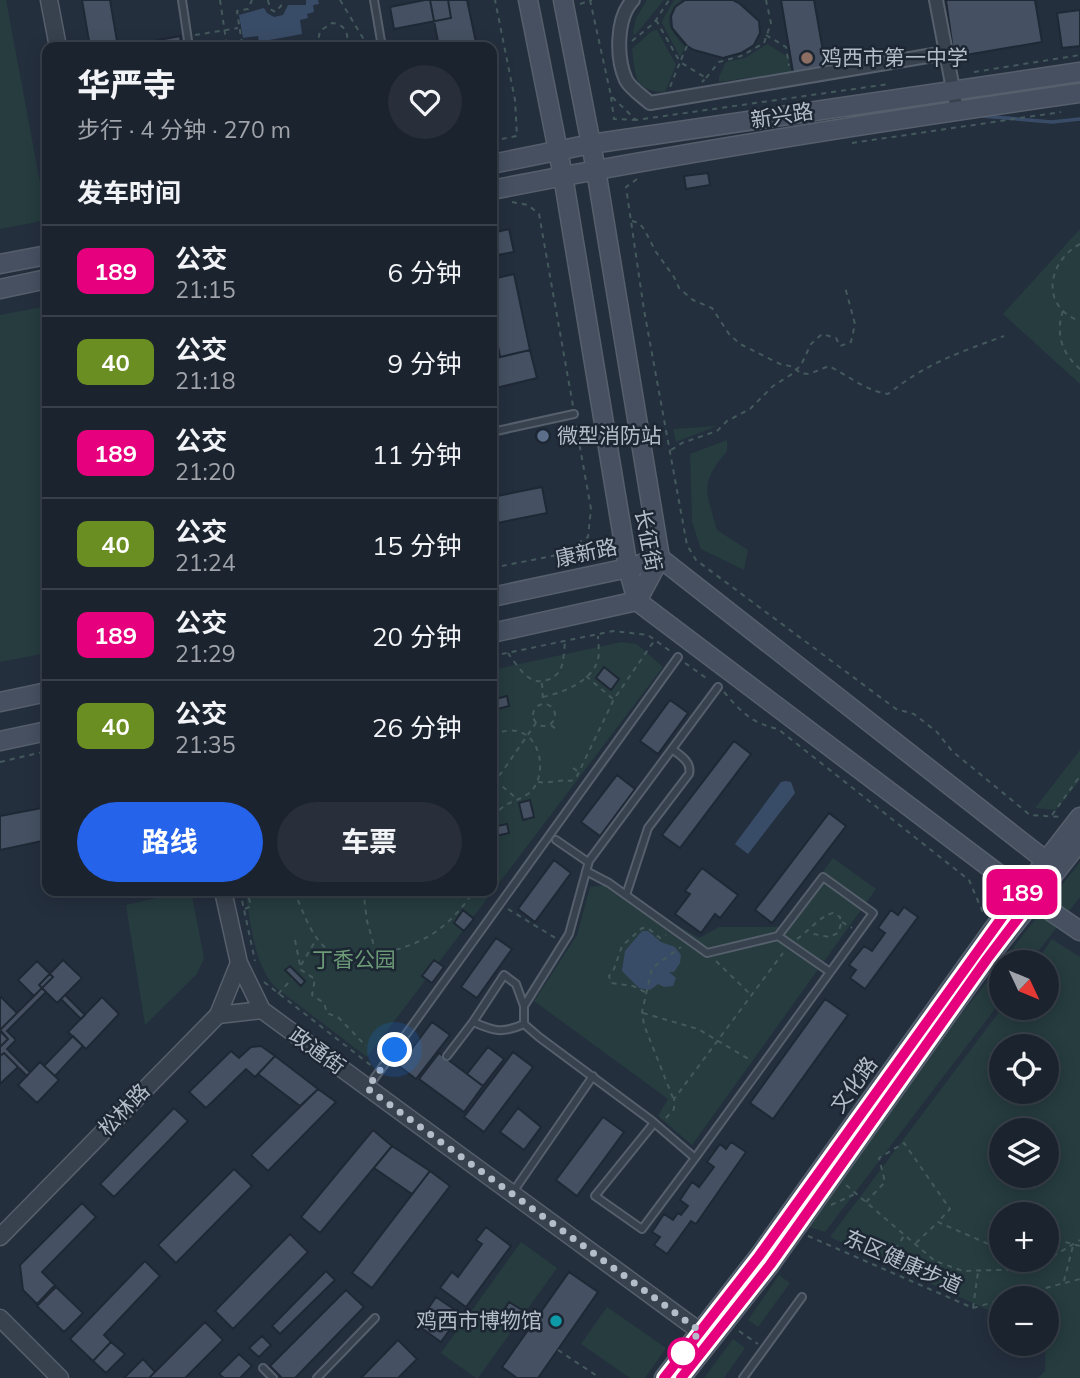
<!DOCTYPE html>
<html lang="zh">
<head>
<meta charset="utf-8">
<style>
  body { margin:0; font-family:Mulish,"Noto Sans SC",sans-serif; background:#282f3a; color:#f1f3f6; height:100vh; display:flex; flex-direction:column; font-size:26px; white-space:nowrap }
  * { box-sizing:border-box; margin:0 }
  p { font-size:23px; color:#a0a4aa }
  .icon { flex:none; width:38px; height:38px; fill:none; stroke:currentColor; stroke-width:2; stroke-linecap:round; stroke-linejoin:round }
  .map { position:relative; flex:1; overflow:hidden }
  .side { position:absolute; left:42px; top:42px; width:455px; height:854px; display:flex; flex-direction:column; background:#1b232e; border-radius:14px; box-shadow:0 4px 18px #0003,0 0 0 2px #39404a }
  .side>* { flex:none }
  .badge { padding:0 14px; border-radius:10px; font-size:24px; line-height:46px }
  .needle { width:46px; rotate:134deg }
  .buttons { position:absolute; left:989px; top:950px; display:grid; gap:14px }
  .buttons a { display:grid; place-items:center; width:70px; height:70px; border-radius:50%; background:#1b232e; box-shadow:0 4px 18px #0003,0 0 0 2px #39404a; font-size:35px }
  .you { position:absolute; width:35px; height:35px; margin:-18px; border:5px solid #fff; border-radius:50%; background:#1a73e8; box-shadow:0 0 0 10px #1a73e833 }
  .map>.badge { position:absolute; translate:-50% -50%; box-shadow:0 0 0 4px #fff }
  h2 { padding:0 35px; font-size:26px; line-height:63px }
  .round { display:grid; place-items:center; flex:none; width:74px; height:74px; border-radius:37px; background:#282f3a }
  .headline { display:flex; align-items:center; justify-content:space-between; height:119px; padding:0 35px }
  h1 { font-size:33px; font-weight:700; line-height:52px }
  .primary-button { display:flex; gap:14px; margin-top:auto; padding:14px 35px }
  .primary-button a { flex:1; height:80px; border-radius:42px; background:#2563eb; color:#fff; font-size:28px; font-weight:700; line-height:80px; text-align:center }
  .primary-button a+a { background:#282f3a; color:#f1f3f6 }
  ul { padding:0; list-style:none }
  li { display:flex; align-items:center; gap:21px; height:91px; padding:0 35px; border-top:2px solid #39404a }
  li div { flex:1 }
  li b { display:block; font-size:26px }
  li em { font-style:normal }
  li .badge { min-width:77px; font-weight:700; text-align:center }
  .map>svg:first-child { display:block }
  .green { fill:#263c3f; fill-rule:evenodd }
  .water { fill:#394c67 }
  .lines { fill:none; stroke-linecap:round; stroke-linejoin:round }
  .stream { stroke:#394c67; stroke-width:3.5 }
  .building { fill:#455162; stroke:#1f2835; stroke-width:2 }
  .service-casing { stroke:#565f6c; stroke-width:10 }
  .minor-casing { stroke:#565f6c; stroke-width:16 }
  .tertiary-casing { stroke:#565f6c; stroke-width:19 }
  .secondary-casing { stroke:#565f6c; stroke-width:21 }
  .path { stroke:#44595c; stroke-width:2; stroke-dasharray:5 5; stroke-linecap:butt }
  .service { stroke:#38414e; stroke-width:6 }
  .minor { stroke:#38414e; stroke-width:12 }
  .tertiary { stroke:#38414e; stroke-width:16 }
  .secondary { stroke:#465061; stroke-width:18 }
  .line-casing { stroke:#fff; stroke-width:16 }
  .line { stroke:#e6007e; stroke-width:10 }
  .walk { stroke:#b4bcc9; stroke-width:7; stroke-dasharray:0 12.6 }
  .education-dot { fill:#8d6e63; stroke:#1d2633; stroke-width:2.5 }
  .service-dot { fill:#5c6f8a; stroke:#1d2633; stroke-width:2.5 }
  .culture-dot { fill:#0f9aa8; stroke:#1d2633; stroke-width:2.5 }
  .stop-dot { fill:#fff; stroke:#e6007e; stroke-width:3.5 }
  .labels { text-anchor:middle; stroke-width:5; stroke-linejoin:round; paint-order:stroke }
  .poi-label { font-size:21px; fill:#b4bcc9; stroke:#1d2633; text-anchor:start }
  .street-label { font-size:21px; fill:#b4bcc9; stroke:#1d2633 }
  .park-label { font-size:21px; fill:#6b9a76; stroke:#1d2633 }
</style>
</head>
<body>
<div class="map">
<svg width="1080" height="1378" viewBox="0 0 1080 1378">
  <rect width="100%" height="100%" fill="#242f3e"/>
  <path class="green" d="M0,0H6L47,220L0,229Z
    M647,0H664L635,35L633,33L636,18Z
    M674,0H682C661,18 669,29 685,47L680,57L662,23L663,19Z
    M657,30L676,65L665,92C632,91 636,75 632,49L652,31Z
    M767,44L790,58L788,66L791,68L792,73L787,72L719,82V77L726,62L745,58Z
    M1080,229V384L1003,314Z
    M47,306V653L0,662V315Z
    M717,426L676,442L673,429Z
    M727,440V451C699,484 706,491 717,530L748,550L744,570L701,549L692,522L690,454Z
    M621,642L637,644L663,667L367,1057L275,987C253,963 251,921 245,891H492V670Z
    M1080,750V780L1056,810L1035,808Z
    M833,858L876,889L692,1145L658,1116L668,1099L534,1001L577,935L590,887L606,885L699,938L719,927H782Z
    M1080,862V897L1030,962H1002Z
    M186,891H191L204,958L197,974L145,1025L126,905Z
    M1052,939L1080,957V1378H1038L1045,1371L1046,1298H1001V1316L830,1237L1002,1008H1046V962H1036ZM1001,1046H1046V1092H1001ZM1001,1130H1046V1176H1001ZM1001,1214H1046V1260H1001Z
    M1001,964V1001L825,1232L809,1227L959,1017Z
    M521,1242L557,1268L478,1378H476L441,1353Z
    M779,1275L790,1283L758,1327L748,1320Z
    M607,1307L666,1348L645,1378H630L581,1344Z
    M733,1339L745,1348L724,1378H704Z"/>
  <path class="water" d="M306,0H318L319,4L313,5L314,12L307,14L308,18L300,20L302,34L259,42L258,36L243,38L239,15L264,8L267,13L274,17L283,15L288,5H306Z
    M786,781L791,782L795,793L748,854L735,844L781,782Z
    M642,931H648L661,942L675,947L681,955L680,963L674,972H669L676,978L673,986L664,987L658,984L650,990L639,988L622,971L625,951Z"/>
  <g class="lines">
    <path class="stream" d="M982,116L1052,122L1080,119"/>
  </g>
  <path class="building" d="M82,0H110L118,47H90Z
    M425,0H448L451,18L394,29L390,7Z
    M430,0H467L477,47H439Z
    M685,0H733L739,3L759,21L760,33L754,45L741,53L723,58L694,50L687,46L672,28L671,16L675,7Z
    M781,0H814L823,51L832,49L835,70L794,78Z
    M946,0H1035L1042,42L954,57Z
    M1080,10V46L1062,48L1057,13Z
    M180,36L182,47H123Z
    M708,173L710,185L686,189L684,176Z
    M509,229L514,252L492,256V233Z
    M514,274L530,350L500,357L492,314V279Z
    M530,350L537,378L492,389V359Z
    M542,487L547,513L492,524V497Z
    M604,667L619,679L611,690L596,678Z
    M507,696L509,706L494,710L492,700Z
    M670,700L688,713L658,754L640,741Z
    M734,741L751,754L680,848L662,835Z
    M617,775L635,789L600,836L581,822Z
    M530,800L534,817L523,820L519,803Z
    M47,807V840L0,850V816Z
    M829,813L846,826L772,923L755,910Z
    M507,824L509,833L492,837V827Z
    M554,860L571,873L535,922L518,909Z
    M702,868L738,895L720,918L715,914L701,933L675,914L690,894L685,891Z
    M904,907L918,917L865,989L850,978L856,970L849,965L864,946L872,951L885,933L878,928L891,910L898,915Z
    M463,910L474,919L464,931L454,923Z
    M496,938L512,949L477,998L461,987Z
    M63,960L82,978L57,1003L39,985Z
    M434,960L444,967L432,983L422,976Z
    M37,961L53,977L34,996L18,980Z
    M290,966L305,981L301,986L285,970Z
    M42,988L46,992L7,1031L16,1040L7,1049L30,1072L27,1076L4,1053L0,1056V1047L8,1039L0,1030Z
    M65,995L85,1015L81,1019L61,999Z
    M1,997L17,1013L0,1030V998Z
    M102,997L119,1014L86,1049L68,1032Z
    M825,999L848,1015L773,1119L750,1103Z
    M432,1022L450,1035L416,1079L399,1066Z
    M0,1031L8,1039L0,1047Z
    M73,1036L83,1046L55,1076L44,1066Z
    M261,1046L275,1056L255,1077L246,1069L206,1108L189,1092L231,1051L239,1058L251,1047Z
    M488,1047L504,1059L483,1086L467,1074Z
    M513,1052L533,1067L484,1132L464,1117Z
    M4,1053L18,1067L0,1084V1056Z
    M439,1053L483,1086L464,1112L419,1079Z
    M275,1056L318,1089L300,1106L258,1074Z
    M40,1062L59,1080L37,1103L18,1085Z
    M318,1089L336,1102L268,1171L251,1155Z
    M174,1108L188,1121L114,1197L100,1184Z
    M518,1108L541,1127L524,1150L500,1132Z
    M603,1117L624,1132L577,1196L556,1180Z
    M373,1130L392,1146L320,1233L301,1217Z
    M731,1142L746,1152L696,1224L691,1221L667,1254L654,1245L660,1237L652,1232L664,1214L673,1220L678,1213L681,1215L688,1206L680,1200L692,1182L699,1187L714,1167L707,1162L720,1144L726,1149Z
    M392,1146L430,1171L412,1194L374,1168Z
    M234,1169L252,1186L176,1263L158,1245Z
    M430,1171L450,1186L372,1288L352,1273Z
    M82,1203L96,1217L42,1272L55,1285L37,1304L23,1290L20,1265Z
    M486,1227L511,1246L466,1307L440,1288L452,1272L458,1277L482,1244L476,1240Z
    M290,1234L308,1252L233,1329L215,1311Z
    M145,1261L160,1276L104,1335L111,1342L93,1361L70,1339Z
    M326,1271L335,1280L280,1334L272,1326Z
    M569,1272L598,1292L538,1378H517L502,1367Z
    M56,1287L83,1313L64,1332L37,1306Z
    M346,1290L364,1307L295,1378H282L270,1366Z
    M436,1297L461,1314L441,1342L417,1325Z
    M509,1302L522,1310L513,1325L500,1317Z
    M205,1322L223,1340L185,1378H149Z
    M262,1336L271,1345L259,1357L249,1348Z
    M398,1340L417,1359L398,1378H361Z
    M111,1342L125,1354L106,1373L93,1361Z
    M239,1354L252,1366L240,1378H224L219,1374Z
    M143,1359L155,1372L149,1378H124Z"/>
  <g class="lines">
    <defs>
      <path id="service" d="M182,0L189,47
        M374,0L382,47
        M492,432L574,414
        M556,840L588,862
        M586,871L609,883L707,953L778,936L823,877L873,913L695,1158L652,1121L539,1037L524,1024V1006L569,934L589,861L718,687
        M626,895L648,828L689,774C692,762 681,756 672,749
        M778,936L830,972
        M473,1022L504,975L516,984L524,1006
        M447,1056L473,1022C494,1031 502,1034 524,1024
        M368,1087L678,657
        M654,1123L595,1196L642,1229L695,1158
        M513,1192L593,1076
        M263,1368L273,1378
        M317,1378L375,1318
        M743,1378L802,1297"/>
      <path id="minor" d="M633,0C616,18 616,58 626,80C630,88 642,96 650,103L945,53
        M936,0L957,110"/>
      <path id="tertiary" d="M49,0L58,47
        M223,891L239,963L262,1010L709,1338
        M218,1015L239,963
        M0,1237L218,1015L262,1010
        M0,1318L60,1378"/>
      <path id="secondary" d="M528,0L563,176L628,568L637,601L1021,891L1080,931
        M563,0L596,170L660,558L1045,860
        M492,164L591,144L1080,72
        M492,190C687,151 883,121 1080,93
        M0,264L47,255
        M0,289L47,279
        M492,597L628,568L660,558
        M492,633L637,601L660,558
        M0,702L47,692
        M0,741L47,731
        M664,1378L759,1256L991,932L1080,817
        M681,1378L770,1265L987,959L1080,841"/>
    </defs>
    <use href="#service" class="service-casing"/>
    <use href="#minor" class="minor-casing"/>
    <use href="#tertiary" class="tertiary-casing"/>
    <use href="#secondary" class="secondary-casing"/>
    <path class="path" d="M220,0L227,47
      M268,0L270,9L275,12L281,6L280,0
      M340,0L366,43L365,47
      M590,0L611,96L636,120L889,84
      M580,4L592,0
      M656,20L680,62L670,87
      M195,35L238,28
      M766,35L786,47L789,66
      M632,41L654,23L669,0
      M242,44L237,11L248,9L252,0
      M687,46L680,62L706,78L702,82
      M321,47L318,41L320,31L332,23C345,24 351,35 345,47
      M974,72L1080,55
      M706,78L719,62L741,56L764,43L771,23L766,0
      M611,97L614,119L635,120
      M492,141L517,136L515,100L495,0
      M852,143L1061,112
      M637,179L626,187L644,310L687,545L696,560L896,709L914,714L937,732L952,751L1030,815L1061,817
      M512,202L528,205L539,214L573,406
      M632,221L639,223L644,229L656,252L674,277L679,288L693,300L712,308L729,334L740,344L780,364L794,367L800,373L809,374L829,366C849,376 866,391 888,394C927,363 958,353 1004,336
      M1080,244C1047,262 1040,307 1080,321
      M1063,311C1055,333 1062,354 1080,369
      M671,450L682,443L717,431L727,421L750,409L773,386L792,374L801,365L811,344L822,334L836,338L840,346L851,342L855,324L845,287
      M492,568L557,555L588,537L591,509L576,425
      M508,653C517,665 529,687 547,680C551,679 558,675 560,670C564,663 564,650 565,642
      M492,656L613,631L648,635L670,651
      M685,663L709,680
      M586,676L613,699
      M542,683L543,702
      M724,692C742,713 752,723 778,729L969,880L984,915
      M543,697C562,693 593,681 598,659C600,652 598,644 598,636
      M533 715a11 11 0 1 1 22 0a11 11 0 1 1-22 0Z
      M551,725L557,730
      M492,733C501,733 511,728 520,732C541,739 546,772 533,789C526,798 514,800 504,806C500,809 496,814 492,817
      M0,762L47,751
      M573,768L580,773
      M495,780L517,799
      M538,782C549,784 559,779 571,781L577,776L614,699L654,641
      M492,783L502,772L536,723
      M1052,815L1080,776
      M240,891L255,961
      M294,891C307,920 316,956 353,960C410,948 440,941 474,891
      M360,891L364,897L367,921L376,953
      M245,909L251,906L247,891
      M508,909L557,939
      M842,922L852,928
      M797,939C809,931 820,916 833,913L840,917L841,924L838,933L829,937L814,934L812,929
      M295,940L301,970L315,979L312,995L324,1003L327,1013L339,1018L366,1046
      M716,961L751,995
      M301,965L316,940
      M264,982L373,1067
      M645,992L633,986L611,983L609,976L614,969L622,946L642,928L649,929L660,938L666,935
      M278,994L292,979
      M643,1013L698,1029L752,1061
      M673,1098L644,1025L642,1012L652,968L681,947
      M666,1118L674,1109V1099L783,953
      M846,1185L935,1261L963,1271L1032,1269L1080,1240
      M866,1202L885,1182L879,1158L904,1143L950,1209L938,1222
      M831,1205L855,1194
      M808,1236L973,1308L1001,1300
      M1046,1237L1080,1246
      M916,1243L938,1222L993,1246L1001,1242
      M884,1266L904,1236
      M1064,1281L1073,1246
      M1007,1298L1080,1279
      M973,1308L978,1272
      M739,1331L758,1344
      M558,1350L600,1378"/>
    <use href="#service" class="service"/>
    <use href="#minor" class="minor"/>
    <use href="#tertiary" class="tertiary"/>
    <use href="#secondary" class="secondary"/>
  </g>
  <g class="lines">
    <defs>
      <path id="line" d="M664,1378L759,1256L1021,891L1032,900L987,959L770,1265L681,1378"/>
    </defs>
    <use href="#line" class="line-casing"/>
    <use href="#line" class="line"/>
    <path class="walk" d="M395,1050L367,1088L700,1331L683,1353"/>
  </g>
  <circle class="education-dot" cx="807" cy="58" r="7"/>
  <circle class="service-dot" cx="543" cy="436" r="7"/>
  <circle class="culture-dot" cx="556" cy="1321" r="7"/>
  <circle class="stop-dot" cx="683" cy="1353" r="14"/>
  <g class="labels">
    <g class="poi-label">
      <text x="821" y="65">鸡西市第一中学</text>
      <text x="557" y="443">微型消防站</text>
      <text x="542" y="1328" text-anchor="end">鸡西市博物馆</text>
    </g>
    <g class="street-label">
      <text transform="translate(782 116) rotate(-9)" y="7">新兴路</text>
      <text transform="translate(648 540) rotate(79)" y="7">长征街</text>
      <text transform="translate(586 553) rotate(-12)" y="7">康新路</text>
      <text transform="translate(317 1051) rotate(36)" y="7">政通街</text>
      <text transform="translate(854 1085) rotate(-54)" y="7">文化路</text>
      <text transform="translate(124 1110) rotate(-46)" y="7">松林路</text>
      <text transform="translate(903 1262) rotate(24)" y="7">东区健康步道</text>
    </g>
    <g class="park-label">
      <text x="354" y="967">丁香公园</text>
    </g>
  </g>
</svg>
<div class="buttons">
<a><svg class="needle" viewBox="-14 -14 28 28"><path d="M0-13l5 13h-10z" fill="#e53935"/><path d="M0 13l5-13h-10z" fill="#a0a4aa"/></svg></a>
<a><svg class="icon" aria-label="locate" viewBox="0 0 24 24"><circle cx="12" cy="12" r="6"/><path d="M12 2v4M12 18v4M2 12h4M18 12h4"/></svg></a>
<a><svg class="icon" aria-label="layers" viewBox="0 0 24 24"><path d="M12 4l9 5-9 5-9-5zM3 14l9 5 9-5"/></svg></a>
<a>+</a>
<a>−</a>
</div>
<div class="you" style="left:395px;top:1050px"></div>
<b class="badge" style="left:1022px;top:892px;background:#e6007e;color:#fff">189</b>
<section class="side">
<div class="headline"><div><h1>华严寺</h1><p>步行 · 4 分钟 · 270 m</p></div><a class="round"><svg class="icon" aria-label="heart" viewBox="0 0 24 24"><path d="M12 20l-8-8c-3-5 5-10 8-4 3-6 11-1 8 4z"/></svg></a></div>
<h2>发车时间</h2>
<ul>
<li><span class="badge" style="background:#e6007e;color:#fff">189</span><div><b>公交</b><p>21:15</p></div><em>6 分钟</em></li>
<li><span class="badge" style="background:#6b8e23;color:#fff">40</span><div><b>公交</b><p>21:18</p></div><em>9 分钟</em></li>
<li><span class="badge" style="background:#e6007e;color:#fff">189</span><div><b>公交</b><p>21:20</p></div><em>11 分钟</em></li>
<li><span class="badge" style="background:#6b8e23;color:#fff">40</span><div><b>公交</b><p>21:24</p></div><em>15 分钟</em></li>
<li><span class="badge" style="background:#e6007e;color:#fff">189</span><div><b>公交</b><p>21:29</p></div><em>20 分钟</em></li>
<li><span class="badge" style="background:#6b8e23;color:#fff">40</span><div><b>公交</b><p>21:35</p></div><em>26 分钟</em></li>
</ul>
<div class="primary-button"><a>路线</a><a>车票</a></div>
</section>
</div>
</body>
</html>
